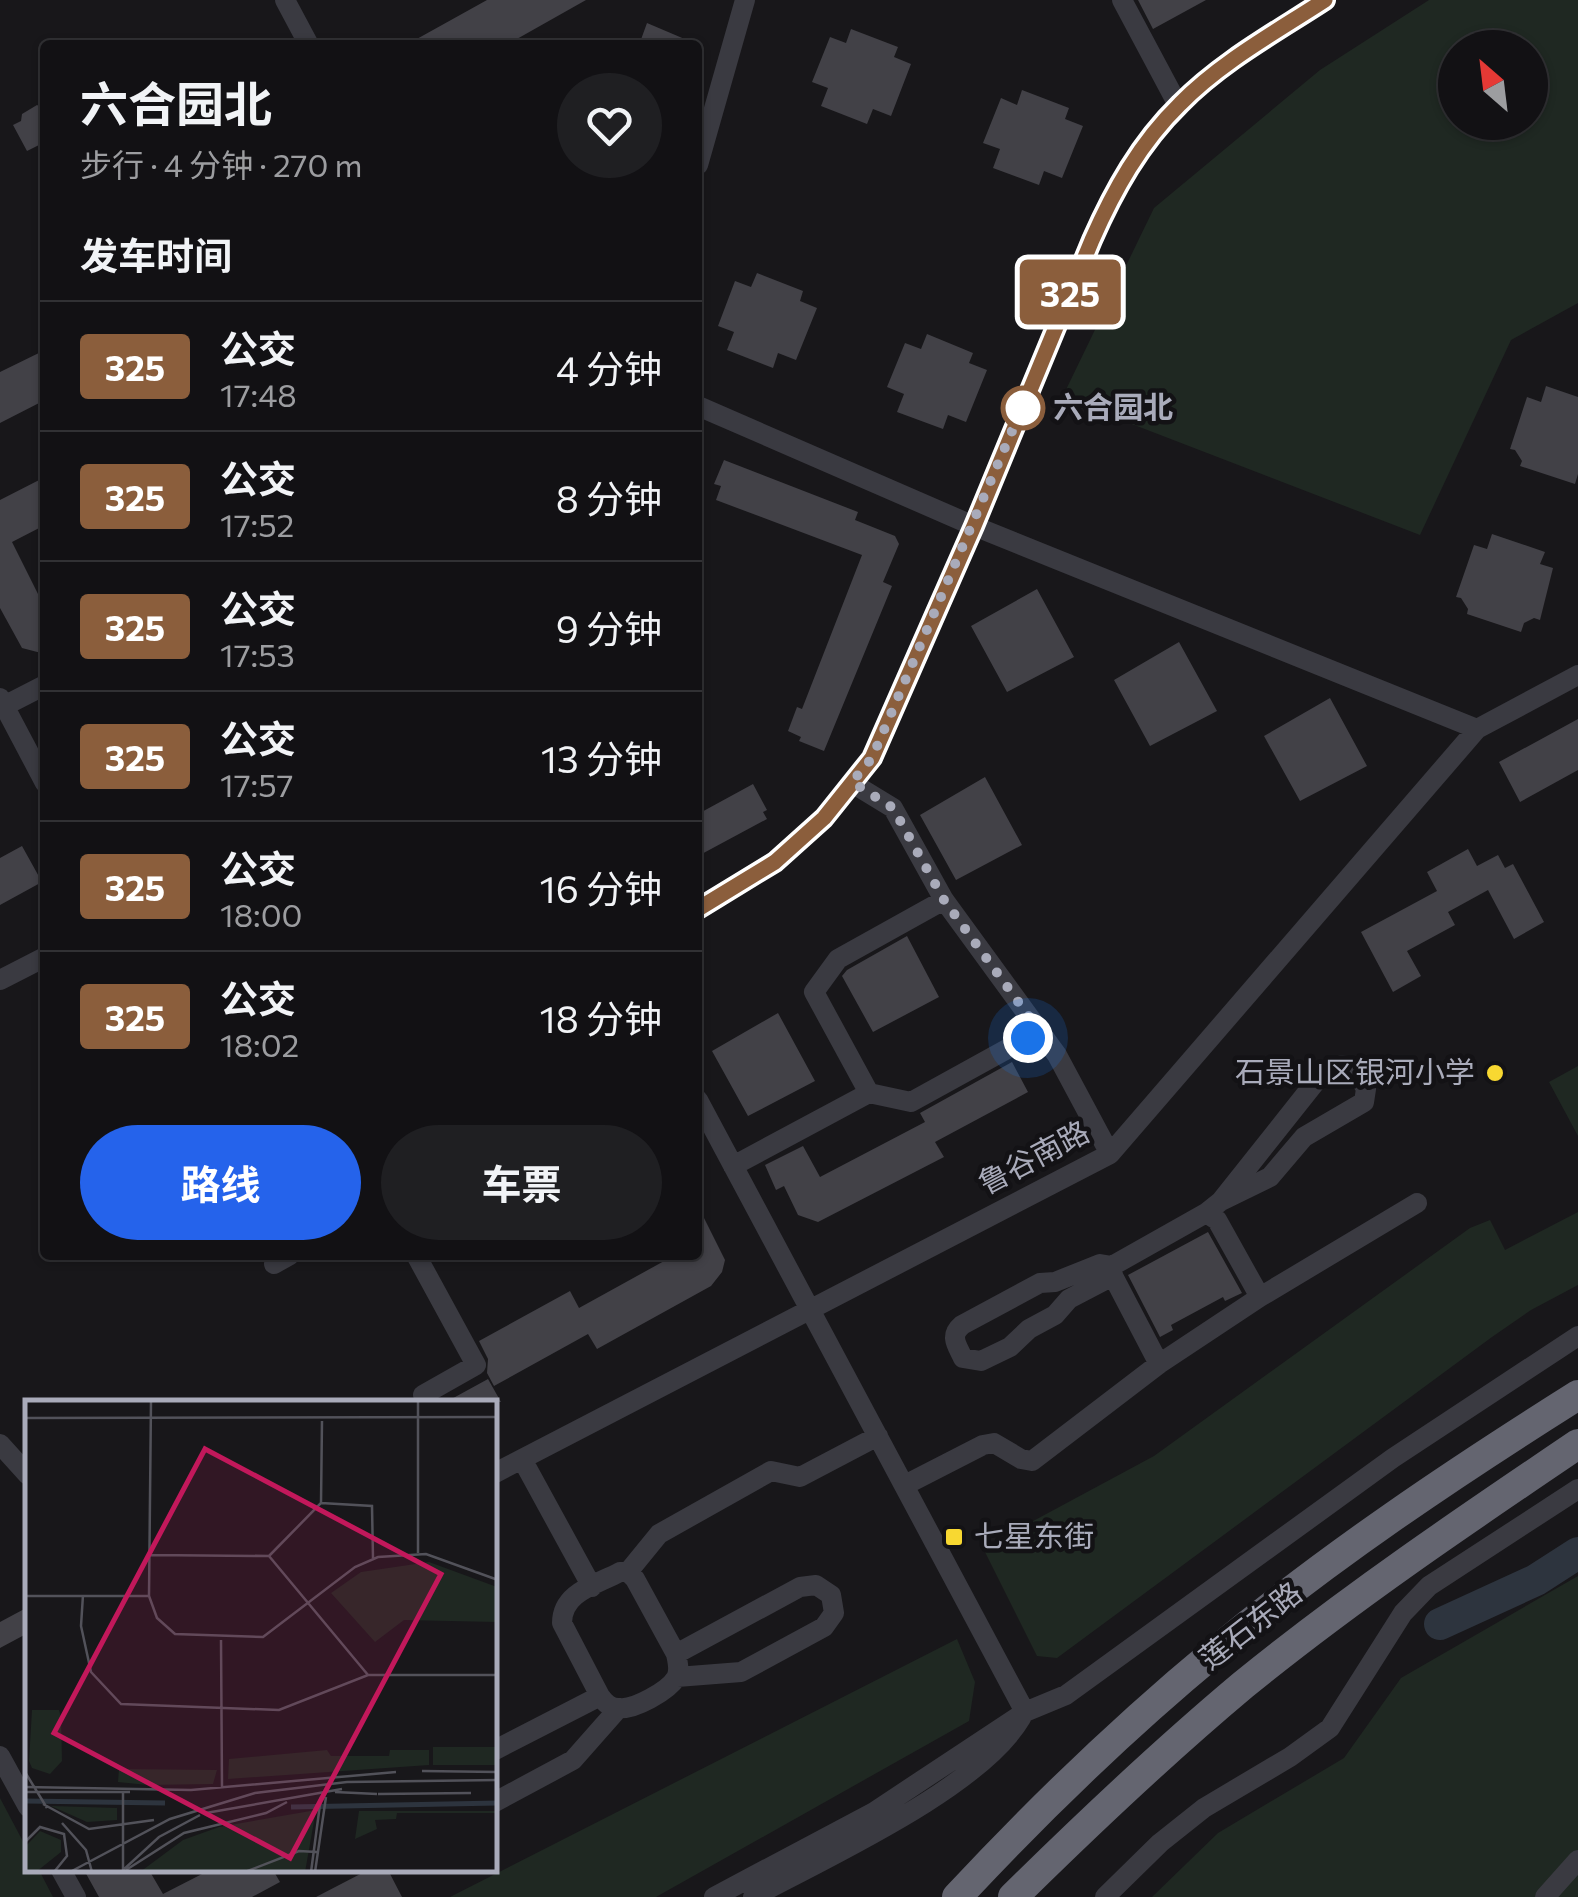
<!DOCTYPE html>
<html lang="zh">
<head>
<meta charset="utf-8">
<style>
  body { margin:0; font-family:Commissioner,"Noto Sans SC",sans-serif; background:#1f1f22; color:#f1f3f6; height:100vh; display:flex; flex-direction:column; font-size:38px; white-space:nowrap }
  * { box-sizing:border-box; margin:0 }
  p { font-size:32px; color:#9c9da0 }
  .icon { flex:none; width:55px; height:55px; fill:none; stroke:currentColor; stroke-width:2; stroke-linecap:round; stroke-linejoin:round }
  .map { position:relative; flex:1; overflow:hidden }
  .details { position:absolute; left:40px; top:40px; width:662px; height:1220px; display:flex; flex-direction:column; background:#121114; border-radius:10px; box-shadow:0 2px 8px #0004,0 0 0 2px #313134 }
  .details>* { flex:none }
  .badge { padding:0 20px; border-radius:8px; font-size:35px; line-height:65px }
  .needle { width:65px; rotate:332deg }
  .tools { position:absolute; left:1438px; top:30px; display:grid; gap:20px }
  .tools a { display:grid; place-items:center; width:110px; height:110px; border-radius:50%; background:#121114; box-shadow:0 2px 8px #0004,0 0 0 2px #313134; font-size:50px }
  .you { position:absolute; width:50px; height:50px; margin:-25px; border:8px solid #fff; border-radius:50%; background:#1a73e8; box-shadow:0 0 0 15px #1a73e833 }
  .map>.badge { position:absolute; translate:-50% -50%; box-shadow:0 0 0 5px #fff }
  h2 { padding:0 40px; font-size:38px; line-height:90px }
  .round { display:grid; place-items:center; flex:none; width:105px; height:105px; border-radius:52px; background:#1f1f22 }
  .overview { display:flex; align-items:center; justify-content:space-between; height:170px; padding:0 40px }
  h1 { font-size:48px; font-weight:700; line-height:75px }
  .button { display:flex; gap:20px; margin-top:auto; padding:20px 40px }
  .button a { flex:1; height:115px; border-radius:60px; background:#2563eb; color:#fff; font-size:40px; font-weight:700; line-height:115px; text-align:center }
  .button a+a { background:#1f1f22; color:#f1f3f6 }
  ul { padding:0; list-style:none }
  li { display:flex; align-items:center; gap:30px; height:130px; padding:0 40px; border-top:2px solid #313134 }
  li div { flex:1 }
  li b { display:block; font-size:38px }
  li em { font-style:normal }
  li .badge { min-width:110px; font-weight:700; text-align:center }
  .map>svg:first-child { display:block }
  .green { fill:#1f2822; fill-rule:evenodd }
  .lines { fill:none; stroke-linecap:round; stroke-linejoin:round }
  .river { stroke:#2d343e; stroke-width:32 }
  .building { fill:#424147 }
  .minor { stroke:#3a3a41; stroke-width:20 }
  .highway { stroke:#646570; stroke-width:30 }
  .line-casing { stroke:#fff; stroke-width:22 }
  .line { stroke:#8b5e3c; stroke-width:15 }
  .walk { stroke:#a9abba; stroke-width:10; stroke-dasharray:0 18 }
  .stop-dot { fill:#fff; stroke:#8b5e3c; stroke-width:5 }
  .poi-dot { fill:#f8d831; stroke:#131215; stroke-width:4 }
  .labels { text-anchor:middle; stroke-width:9; stroke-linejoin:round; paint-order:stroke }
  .stop-label { font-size:30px; font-weight:bold; fill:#a9abba; stroke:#131215; text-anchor:start }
  .poi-label { font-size:30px; fill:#a9abba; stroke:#131215; text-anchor:end }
  .street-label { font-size:30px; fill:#a9abba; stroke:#131215 }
  .inset-river { fill:none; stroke:#2d343e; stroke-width:5 }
  .inset-road { fill:none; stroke:#52525a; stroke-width:2.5 }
  .view { fill:#c2185b; fill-opacity:0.15; stroke:#c2185b; stroke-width:5 }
  .inset-edge { fill:none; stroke:#a9abba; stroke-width:5 }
</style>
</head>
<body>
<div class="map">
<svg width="1578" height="1897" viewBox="0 0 1578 1897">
  <rect width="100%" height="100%" fill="#18171a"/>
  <path class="green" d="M1429,0H1578V303L1511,340L1420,535L1124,421L1060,402L1154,208L1320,70ZM1455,48H1530V122H1455Z
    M1578,1066V1136L1549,1082Z
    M1578,1212V1285L1531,1310L1492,1337L1057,1658L1037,1656L983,1548L1154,1456L1470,1228L1490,1220L1505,1250Z
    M1578,1576V1897H1152L1218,1833L1344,1758L1401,1678Z
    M957,1639L975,1682L969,1721L656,1897H450Z
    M0,1798L27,1849L28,1870H39L53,1897H0Z"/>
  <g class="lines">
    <path class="river" d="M1440,1624L1536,1580L1578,1553"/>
  </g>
  <path class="building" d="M487,0H586L506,45H406Z
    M1138,0H1206L1153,29Z
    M647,23L694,43V45H639Z
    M851,29L898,47L894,57L911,64L891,116L873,109L867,124L821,106L828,88L812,82L830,37L846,43Z
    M1022,90L1069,108L1065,119L1083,126L1062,178L1044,171L1039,185L993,168L1000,149L983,143L1001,98L1017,105Z
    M37,105L45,109V142L27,151L13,125L21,121L22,114Z
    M757,273L803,291L800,301L817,308L796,360L778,353L773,368L727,350L734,332L718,326L735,281L751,287Z
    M927,334L973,353L969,363L987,370L966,422L948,415L943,429L897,412L904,394L887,387L905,343L921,349Z
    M45,350V400L0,423V372Z
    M1546,386L1578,397V474L1575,484L1520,466L1522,461L1515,450L1510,449L1527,397L1541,402Z
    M724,460L858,512L855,520L895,536L899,544L883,582L892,586L824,751L799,741L801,737L788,731L797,707L802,709L862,555L716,500L721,486L714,484Z
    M45,477V525L12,542L45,608V654L22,648L0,608V500Z
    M1492,534L1545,552L1540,564L1553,568L1540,620L1534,618L1524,623L1521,632L1467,614L1468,609L1461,598L1456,597L1474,545L1487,549Z
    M1037,589L1074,657L1007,692L971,626Z
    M1179,642L1217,711L1150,746L1114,680Z
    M1330,698L1367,766L1300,801L1264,736Z
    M1578,719V770L1520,802L1499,762Z
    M985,777L1022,845L956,880L920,815Z
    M753,784L767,810L763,812L767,819L698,856V814Z
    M22,846L42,882L0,905V858Z
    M1468,849L1477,866L1498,855L1505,868L1513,864L1544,922L1514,939L1488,890L1448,912L1455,925L1407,951L1421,976L1393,992L1361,932L1437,891L1427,872Z
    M907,936L939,997L873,1032L842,976L847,970Z
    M778,1013L815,1081L748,1116L712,1051Z
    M1012,1062L1028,1092L935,1142L944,1157L818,1222L798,1215L784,1186L776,1190L765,1165L803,1146L820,1177L925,1122L920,1113Z
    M698,1206L725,1260L722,1272L711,1286L597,1349L588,1334L494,1386L487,1373L488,1359L479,1341L570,1291L579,1308L675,1255H698Z
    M1208,1232L1242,1293L1225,1301L1223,1297L1171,1325L1173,1330L1160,1337L1128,1275Z
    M488,1379L501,1402H446Z
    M28,1607V1633L0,1648V1622Z
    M84,1870H149L163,1894L202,1874L199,1870H273L280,1882L252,1897H99Z
    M368,1870H388L402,1897H316Z"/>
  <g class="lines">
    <path class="minor" d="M285,0L309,45
      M1122,0L1178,105
      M698,165L745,0
      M698,406L974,526L1477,729
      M0,698L45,783
      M4,706L45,685
      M852,783L893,808L944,900L1057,1055L1110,1154
      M698,909L775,861L824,818L872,758L974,526L1091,240C1114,190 1140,142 1180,104C1222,62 1276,32 1325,0
      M0,980L45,957
      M869,1093L814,992L838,959L944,900
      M698,1100L1025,1712
      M733,1166L869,1093L911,1102L1027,1038L1038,1029
      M1206,1213L1221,1201L1317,1080L1342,1065L1354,1067L1366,1089L1364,1102L1304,1137L1270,1177L1221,1201
      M416,1255L476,1365L423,1395L427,1402
      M274,1264L290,1255
      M1112,1266L1100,1264L1055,1282L1040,1283L962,1325C949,1336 957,1345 963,1358L981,1361L1010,1347L1029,1329L1055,1315L1069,1299L1113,1276
      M1159,1364L1113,1276L1112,1266L1206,1213L1217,1220L1260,1297
      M0,1444L28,1475
      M522,1459L592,1587
      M495,1473L1110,1154L1477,729L1578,675
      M905,1485L983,1445L994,1443L1021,1459L1032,1461L1159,1364L1260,1297L1417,1203
      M620,1572H628L635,1579L676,1654C678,1663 680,1671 676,1678C668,1691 634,1710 619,1708C610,1708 605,1703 600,1696L562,1623C562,1592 596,1585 620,1572Z
      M628,1572L659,1534L771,1471L800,1477L878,1436
      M676,1654L800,1587L816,1585L831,1595L834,1613L824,1627L741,1672L677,1677
      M495,1750L600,1696
      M0,1756L28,1807
      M495,1802L573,1760L618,1709
      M61,1870L76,1897
      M714,1897L874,1812L1025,1712L1066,1695L1393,1458L1578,1336
      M753,1897C827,1857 980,1788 1021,1718
      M1105,1897L1160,1843L1204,1808L1290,1757L1330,1728L1403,1613L1429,1586L1578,1489
      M1545,1897L1578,1860"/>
    <path class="highway" d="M957,1897C1038,1810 1125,1726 1217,1650C1330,1556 1454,1473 1578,1395
      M1013,1897C1087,1824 1163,1752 1243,1685C1350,1598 1464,1521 1578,1444"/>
  </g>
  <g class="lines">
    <defs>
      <path id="line" d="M698,909L775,862L824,818L872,758L974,526L1092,240C1114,190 1140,143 1180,104C1221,62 1276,32 1325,0"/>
    </defs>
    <use href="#line" class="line-casing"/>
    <use href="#line" class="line"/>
    <path class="walk" d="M1023,408L1024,403L872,758L852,782L893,808L944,900L1038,1029L1028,1038"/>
  </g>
  <circle class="stop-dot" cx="1023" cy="408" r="20"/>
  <g class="poi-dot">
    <circle cx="1495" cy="1073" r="10"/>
    <rect x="944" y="1527" width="20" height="20" rx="5"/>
  </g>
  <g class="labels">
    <g class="stop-label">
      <text x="1053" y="418">六合园北</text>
    </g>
    <g class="poi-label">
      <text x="1475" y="1083">石景山区银河小学</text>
      <text x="974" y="1547" text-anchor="start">七星东街</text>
    </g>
    <g class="street-label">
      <text transform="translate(1034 1158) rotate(-28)" y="10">鲁谷南路</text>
      <text transform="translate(1251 1626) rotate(-38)" y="10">莲石东路</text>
    </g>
  </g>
  <g transform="translate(25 1400)">
    <rect width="472" height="472" fill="#18171a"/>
    <path d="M404,162L472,187V222L379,220L350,242L306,193L336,172ZM7,310H34L36,317L37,361L25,374L7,368L4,361ZM408,347H472V365H408ZM302,350L306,356H364L365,350H404V365L203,379L204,359ZM94,369L192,370L188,384L123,385L93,382ZM26,406L92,408V420L62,422ZM291,410L280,472H115L158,440L194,427ZM334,411H472L473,413H372L371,419L350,420L352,429L330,439ZM15,431L36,440V452L11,472H0V447Z" fill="#1f2822"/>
    <path class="inset-river" d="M0,401L140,403M266,407L473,403"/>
    <path class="inset-road" d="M126,1L124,196L132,218L150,234L238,237L330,167L353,157L401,154L473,180M393,1V153M0,18L473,17M296,103L347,106L348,158M124,155L244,156M244,156L296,103L297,21M244,156L343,275M58,195L56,226L66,272L96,304L254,310L343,275H473M0,196H124M196,240L197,387M397,371L473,372M0,372L22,408M0,387L166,390L371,372M98,391V470M0,392H105M310,392L352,394M353,394L446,393M18,404L64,429L129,420M181,413L317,389M37,423L61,450L67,472M0,442L15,427L39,434L42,456L29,472M101,470L159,433L241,413L262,402M45,472L145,419L230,393L322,382L473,380M96,472L134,437L175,415M220,472L274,451L292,452M286,472L296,397M290,472L301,397"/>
    <path class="view" d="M180,49L416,174L265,458L29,333Z"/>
    <rect width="472" height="472" class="inset-edge"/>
  </g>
</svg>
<div class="tools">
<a><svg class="needle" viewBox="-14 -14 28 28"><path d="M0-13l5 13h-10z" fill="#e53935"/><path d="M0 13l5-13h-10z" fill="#9c9da0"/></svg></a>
</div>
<div class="you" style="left:1028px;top:1038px"></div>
<b class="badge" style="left:1070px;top:292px;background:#8b5e3c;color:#fff">325</b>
<section class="details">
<div class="overview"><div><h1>六合园北</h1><p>步行 · 4 分钟 · 270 m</p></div><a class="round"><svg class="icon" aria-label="heart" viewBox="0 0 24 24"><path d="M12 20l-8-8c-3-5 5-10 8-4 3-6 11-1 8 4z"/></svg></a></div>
<h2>发车时间</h2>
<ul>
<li><span class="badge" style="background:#8b5e3c;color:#fff">325</span><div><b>公交</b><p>17:48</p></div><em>4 分钟</em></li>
<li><span class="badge" style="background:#8b5e3c;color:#fff">325</span><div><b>公交</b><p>17:52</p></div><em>8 分钟</em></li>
<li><span class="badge" style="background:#8b5e3c;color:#fff">325</span><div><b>公交</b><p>17:53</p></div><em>9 分钟</em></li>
<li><span class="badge" style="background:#8b5e3c;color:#fff">325</span><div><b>公交</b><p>17:57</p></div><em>13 分钟</em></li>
<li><span class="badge" style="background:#8b5e3c;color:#fff">325</span><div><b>公交</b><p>18:00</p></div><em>16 分钟</em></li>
<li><span class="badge" style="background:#8b5e3c;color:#fff">325</span><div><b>公交</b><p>18:02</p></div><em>18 分钟</em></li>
</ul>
<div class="button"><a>路线</a><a>车票</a></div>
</section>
</div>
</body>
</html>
